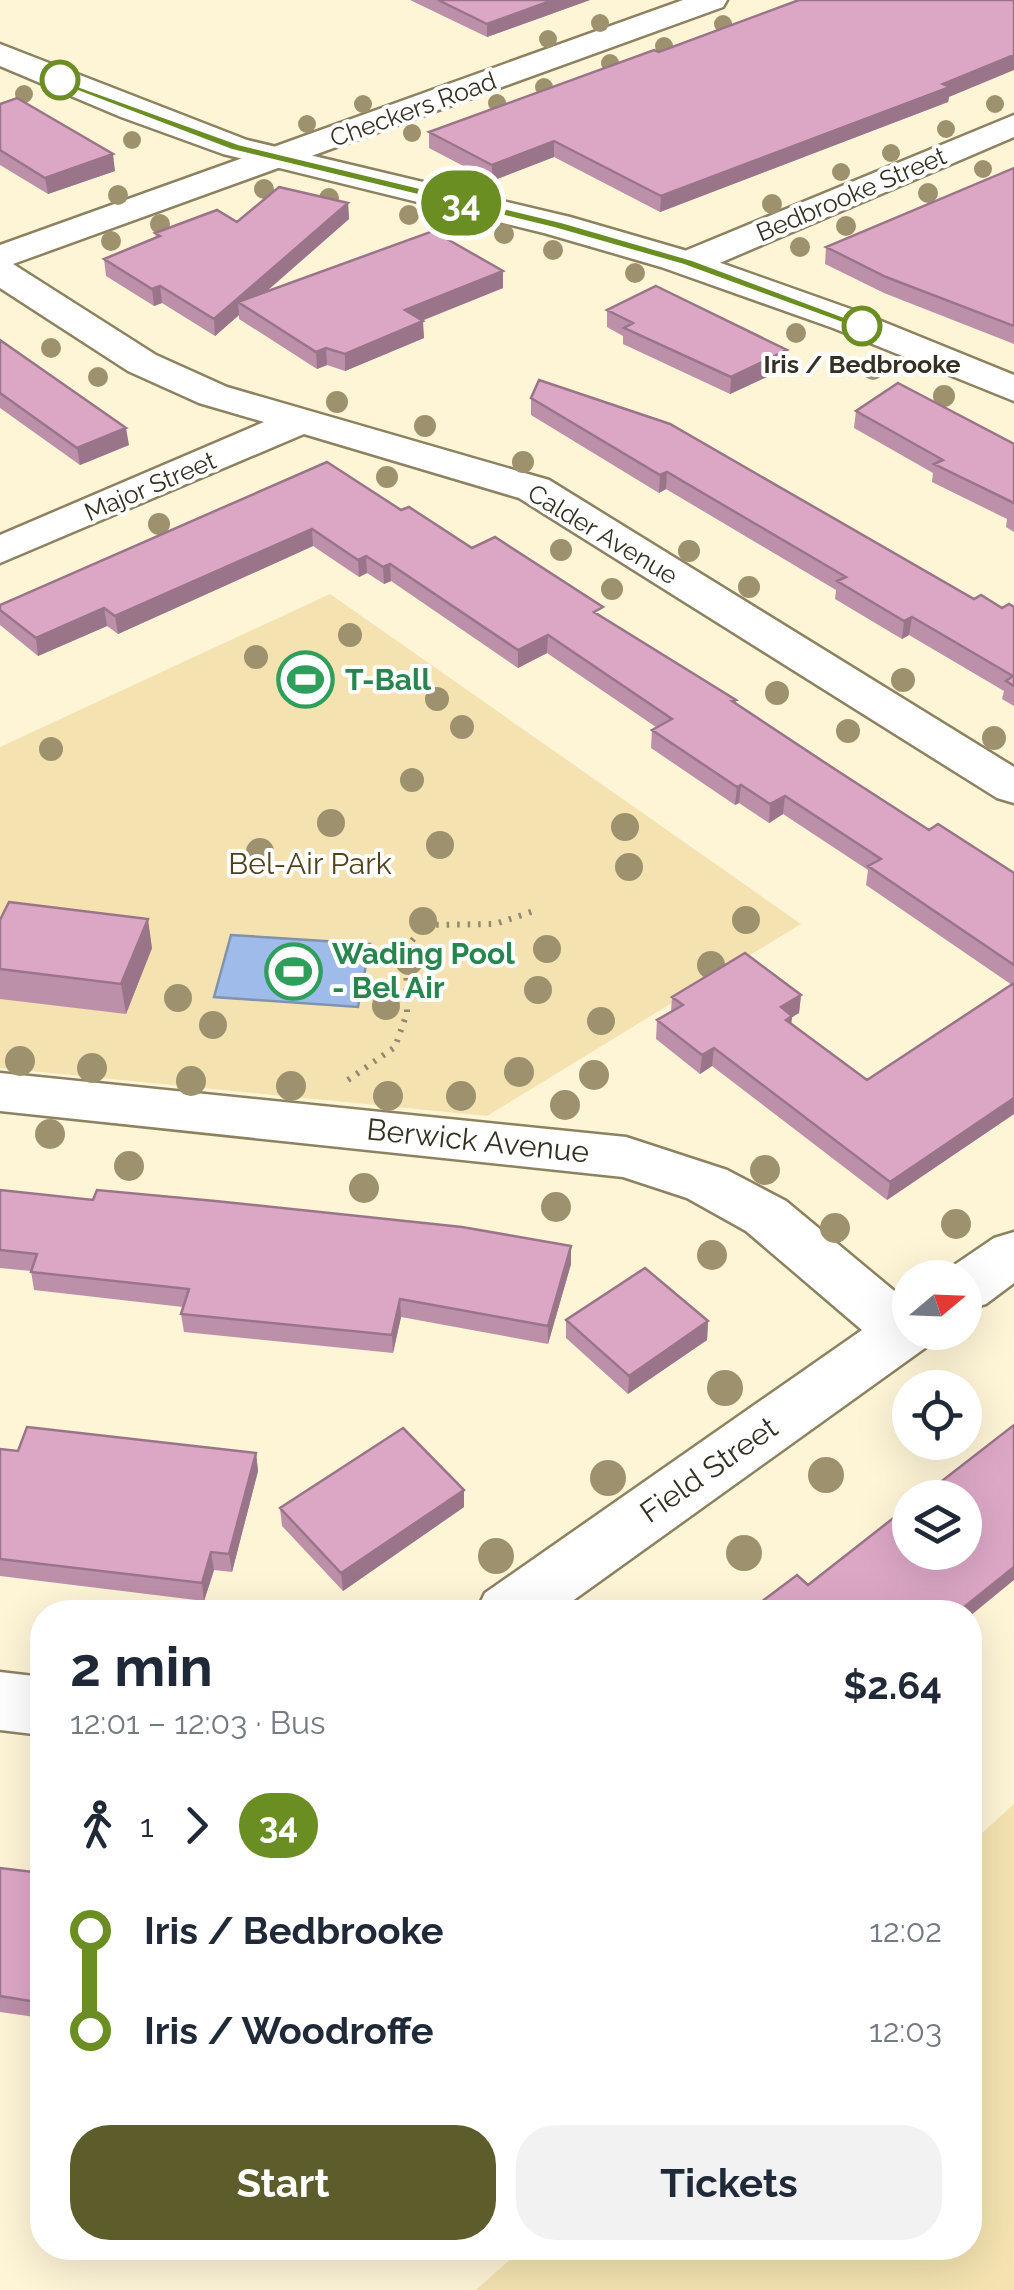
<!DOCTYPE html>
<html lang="en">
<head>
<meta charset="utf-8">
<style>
  body { margin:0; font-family:Raleway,sans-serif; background:#f2f2f3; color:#1f2937; height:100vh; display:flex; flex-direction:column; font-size:38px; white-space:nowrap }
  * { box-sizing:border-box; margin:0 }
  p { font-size:32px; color:#747a83 }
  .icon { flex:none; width:55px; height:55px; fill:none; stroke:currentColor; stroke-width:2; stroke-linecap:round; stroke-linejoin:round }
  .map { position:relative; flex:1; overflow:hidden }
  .drawer { position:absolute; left:30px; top:1600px; width:952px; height:660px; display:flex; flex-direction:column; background:#fff; border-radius:40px; box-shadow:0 10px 40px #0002 }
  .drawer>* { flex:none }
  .badge { padding:0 20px; border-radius:32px; font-size:35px; line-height:65px }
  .needle { width:65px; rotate:71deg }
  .fabs { position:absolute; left:892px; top:1260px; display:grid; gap:20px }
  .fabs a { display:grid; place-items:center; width:90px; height:90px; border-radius:50%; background:#fff; box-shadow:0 10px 40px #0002; font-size:50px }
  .map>.badge { position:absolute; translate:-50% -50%; box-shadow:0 0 0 5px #fff }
  .legs { display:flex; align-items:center; gap:15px; height:110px; padding:0 40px; font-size:32px }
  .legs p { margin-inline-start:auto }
  .headline { display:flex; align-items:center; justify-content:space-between; height:170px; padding:0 40px }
  h1 { font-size:55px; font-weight:700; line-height:75px }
  .action { display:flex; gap:20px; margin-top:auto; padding:20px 40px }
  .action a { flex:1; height:115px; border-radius:40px; background:#5c5d2a; color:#fff; font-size:40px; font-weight:700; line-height:115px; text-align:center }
  .action a+a { background:#f2f2f3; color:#1f2937 }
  ul { padding:0 40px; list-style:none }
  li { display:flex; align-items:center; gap:35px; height:100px; font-size:38px }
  li i { display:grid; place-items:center; width:15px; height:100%; margin:0 12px; background:currentColor }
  li i::after { content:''; width:25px; height:25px; margin:-12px; border:8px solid; border-radius:50%; background:#fff }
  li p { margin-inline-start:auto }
  li:first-child i { background:linear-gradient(#0000 50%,currentColor 0) }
  li:last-child i { background:linear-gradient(currentColor 50%,#0000 0) }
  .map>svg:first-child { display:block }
  .green { fill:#f4e3b0 }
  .water { fill:#9fbbea; stroke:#7f92ae; stroke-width:2.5 }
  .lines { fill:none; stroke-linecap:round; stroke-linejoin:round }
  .street-casing { stroke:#8d8260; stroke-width:5 }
  .secondary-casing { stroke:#8d8260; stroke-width:5 }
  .path { stroke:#908973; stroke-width:6; stroke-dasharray:2.5 8; stroke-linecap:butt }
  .street { fill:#fff; fill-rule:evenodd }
  .secondary { fill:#fff; fill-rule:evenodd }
  .tree { fill:#9e926e }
  .wall { fill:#bd90a9 }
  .shaded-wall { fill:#9a758a }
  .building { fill:#dca7c5; stroke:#9a758a; stroke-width:2.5 }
  .line-1 { fill:#6b8e23; stroke:#fff; stroke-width:2.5 }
  .stop-1-dot { fill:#fff; stroke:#6b8e23; stroke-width:5 }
  .labels { text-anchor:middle; stroke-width:8; stroke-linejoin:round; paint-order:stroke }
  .far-street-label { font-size:25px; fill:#353122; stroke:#fff }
  .far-stop-label { font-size:25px; font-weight:bold; fill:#353122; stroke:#fff }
  .leisure-label { font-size:30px; font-weight:bold; fill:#27864d; stroke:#fff; text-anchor:start }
  .park-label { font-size:30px; fill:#504218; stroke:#fff }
  .street-label { font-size:30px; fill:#353122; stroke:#fff }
</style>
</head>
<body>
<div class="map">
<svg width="1014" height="2290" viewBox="0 0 1014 2290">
  <rect width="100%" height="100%" fill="#fef4d6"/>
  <path class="green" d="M330,594L801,924L487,1116L0,1068V747Z
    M1014,1804V2290H476L523,2248H970V1844Z"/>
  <path class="water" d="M231,935L370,944L358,1007L214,997Z"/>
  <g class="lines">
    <defs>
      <path id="street" d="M683,0H727L723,7L13,264L156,355L227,387L549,480L1014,767V803L997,798L519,498L304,434L0,563V535L264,422L199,403L128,371L0,288V245Z
        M1014,115V137L701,271L688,274L675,271L670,263L675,255Z
        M0,1073L626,1137L727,1170L786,1201L910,1304V1332H936L925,1348L557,1612H476L485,1593L862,1330L746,1231L687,1198L623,1177L0,1111Z
        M1014,1232V1283L986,1304L965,1310V1278H942L944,1272L994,1238Z
        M0,1672L42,1677V1735L0,1730Z"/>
      <path id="secondary" d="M0,44L247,140L570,217L687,251L859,312L1014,375V401L833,328L661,267L544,233L223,154L121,117L0,66Z"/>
    </defs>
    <use href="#street" class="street-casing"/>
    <use href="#secondary" class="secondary-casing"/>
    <path class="path" d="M348,1080L395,1047L407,1013L406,948L425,925L495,924L534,911"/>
    <use href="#street" class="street"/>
    <use href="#secondary" class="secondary"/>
  </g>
  <g class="tree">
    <circle cx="600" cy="23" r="9"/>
    <circle cx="723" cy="24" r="9"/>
    <circle cx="548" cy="39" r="9"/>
    <circle cx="664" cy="46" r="9"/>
    <circle cx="610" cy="63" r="9"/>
    <circle cx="544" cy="87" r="9"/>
    <circle cx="24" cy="94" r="9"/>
    <circle cx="497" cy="103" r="9"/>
    <circle cx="363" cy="104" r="9"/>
    <circle cx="995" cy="104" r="9"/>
    <circle cx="307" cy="124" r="9"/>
    <circle cx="946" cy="129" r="9"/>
    <circle cx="412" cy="133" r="9"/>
    <circle cx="132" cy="140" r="9"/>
    <circle cx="891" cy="153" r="9"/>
    <circle cx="983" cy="169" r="9"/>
    <circle cx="841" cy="172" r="9"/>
    <circle cx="264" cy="189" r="10"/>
    <circle cx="928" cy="193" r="10"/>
    <circle cx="118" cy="195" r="10"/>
    <circle cx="329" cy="198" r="10"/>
    <circle cx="772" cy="204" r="10"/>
    <circle cx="409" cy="215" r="10"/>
    <circle cx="160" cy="224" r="10"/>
    <circle cx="846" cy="226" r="10"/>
    <circle cx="504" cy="234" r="10"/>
    <circle cx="111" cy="241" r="10"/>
    <circle cx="800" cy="247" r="10"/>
    <circle cx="553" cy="250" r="10"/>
    <circle cx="635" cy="273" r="10"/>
    <circle cx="796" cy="333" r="10"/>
    <circle cx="51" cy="348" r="10"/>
    <circle cx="873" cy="370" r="10"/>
    <circle cx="98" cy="377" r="10"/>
    <circle cx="944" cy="396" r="11"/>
    <circle cx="337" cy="402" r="11"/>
    <circle cx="425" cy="426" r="11"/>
    <circle cx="523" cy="462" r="11"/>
    <circle cx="387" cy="477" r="11"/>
    <circle cx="159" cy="524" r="11"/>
    <circle cx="561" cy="550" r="11"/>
    <circle cx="689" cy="551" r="11"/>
    <circle cx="749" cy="587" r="11"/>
    <circle cx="612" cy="589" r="11"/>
    <circle cx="350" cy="635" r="12"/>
    <circle cx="256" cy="657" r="12"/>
    <circle cx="903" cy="680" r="12"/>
    <circle cx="777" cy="693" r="12"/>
    <circle cx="437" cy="699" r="12"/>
    <circle cx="462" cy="727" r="12"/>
    <circle cx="848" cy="731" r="12"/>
    <circle cx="994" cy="738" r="12"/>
    <circle cx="51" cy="749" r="12"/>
    <circle cx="412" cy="780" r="12"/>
    <circle cx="331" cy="823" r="14"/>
    <circle cx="625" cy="827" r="14"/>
    <circle cx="440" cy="845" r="14"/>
    <circle cx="260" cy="852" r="14"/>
    <circle cx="629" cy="867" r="14"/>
    <circle cx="746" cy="920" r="14"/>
    <circle cx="423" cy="921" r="14"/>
    <circle cx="547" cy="949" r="14"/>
    <circle cx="409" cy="961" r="14"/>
    <circle cx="711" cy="965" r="14"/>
    <circle cx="538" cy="990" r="14"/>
    <circle cx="178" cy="998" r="14"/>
    <circle cx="386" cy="1006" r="14"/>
    <circle cx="601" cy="1021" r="14"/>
    <circle cx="213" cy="1025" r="14"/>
    <circle cx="20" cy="1061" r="15"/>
    <circle cx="92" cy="1068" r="15"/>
    <circle cx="519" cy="1072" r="15"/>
    <circle cx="594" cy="1075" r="15"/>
    <circle cx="191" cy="1081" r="15"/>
    <circle cx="291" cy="1086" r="15"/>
    <circle cx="388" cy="1096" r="15"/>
    <circle cx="461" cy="1096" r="15"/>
    <circle cx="565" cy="1105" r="15"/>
    <circle cx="50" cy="1134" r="15"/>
    <circle cx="129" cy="1166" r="15"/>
    <circle cx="765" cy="1170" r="15"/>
    <circle cx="364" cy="1188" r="15"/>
    <circle cx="556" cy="1207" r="15"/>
    <circle cx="956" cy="1224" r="15"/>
    <circle cx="835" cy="1228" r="15"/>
    <circle cx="712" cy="1255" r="15"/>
    <circle cx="725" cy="1388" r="18"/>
    <circle cx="826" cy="1475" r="18"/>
    <circle cx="608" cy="1478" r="18"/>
    <circle cx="744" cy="1553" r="18"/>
    <circle cx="496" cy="1556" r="18"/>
  </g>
  <path class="wall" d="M410,0H590L487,37Z
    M659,52L949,97L948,102L660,212L554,157L492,181L429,148V132Z
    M0,104L115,171L48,194L0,165Z
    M1014,168V344L884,293L825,264L826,247Z
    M348,203L349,219L266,292L503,288L422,321L424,338L345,371L327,365L317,369L239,319V315L215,336L162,303L154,306L106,276L104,259L156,238L155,233L237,222Z
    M607,310L786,368L730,394L623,344V336L607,327Z
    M0,340L129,445L80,465L0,408Z
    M531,398L974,599L1002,608L1014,607V706L1002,699L1004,691L909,635L902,639L835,599L836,590L666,489L659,493L531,415Z
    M856,411L1014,444V532L1006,527L1007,519L932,482L933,473L854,428Z
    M327,462L401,510L602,617L736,700V703L929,830L1014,873V1114L887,1200L712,1066L700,1074L656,1039L657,1020L671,1012L672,997L801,995L799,1013L792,1017L791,1024L867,1080L1012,985L866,885L868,870L783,814L769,823L739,803L735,805L651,748L652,730L656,727L547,653L518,668L391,581L384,584L367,573L359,577L313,546L118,634L107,626L38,656L0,625V605Z
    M0,920L152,948L126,1014L0,999Z
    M0,1190L571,1264L548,1344L401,1317L393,1353L184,1332L181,1314L183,1307L34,1290L31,1271L0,1268Z
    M566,1320L708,1321L707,1340L628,1394L566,1338Z
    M0,1449L18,1451L256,1453L258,1471L232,1572L214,1570L204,1601L0,1576Z
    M464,1490V1507L343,1591L282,1526L280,1508Z
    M0,1868L42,1873V2018L0,2012Z"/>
  <path class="shaded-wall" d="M553,0H590L487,37V24Z
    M1014,55V70L949,97L948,102L660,212L661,196Z
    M554,141V157L492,181V165Z
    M113,154L115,171L48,194L45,178Z
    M348,203L349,219L247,308L238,302L239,315L215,336L214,319Z
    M503,271V288L405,327V310Z
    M160,286L162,303L154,306L152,289Z
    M423,321L424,338L345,371V354Z
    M326,348L327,365L317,369L316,352Z
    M787,350L786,368L730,394L731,377Z
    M126,428L129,445L80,465L77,448Z
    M667,472L666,489L659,493L660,475Z
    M312,529L313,546L118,634L115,616Z
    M366,556L367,573L359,577L358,560Z
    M390,564L391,581L384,584L383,567Z
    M104,608L107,626L38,656L36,638Z
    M912,617L909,635L902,639L904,621Z
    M548,635L547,653L518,668V650Z
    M741,785L739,803L735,805L737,787Z
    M785,796L783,814L769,823L770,804Z
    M148,919L152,948L126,1014L121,984Z
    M801,995L799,1013L792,1017L790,1034L781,1007Z
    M714,1048L712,1066L700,1074L702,1055Z
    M1014,1098V1114L887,1200L890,1182Z
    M571,1246V1264L548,1344V1326Z
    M400,1299L401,1317L393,1353L392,1335Z
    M708,1321L707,1340L628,1394L629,1376Z
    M256,1453L258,1471L232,1572L229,1554Z
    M464,1490V1507L343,1591L341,1573Z
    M211,1552L214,1570L204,1601L202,1583Z
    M1014,1567V1580L970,1616V1612H958Z"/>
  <path class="building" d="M438,0H553L487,24Z
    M799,0H1014V55L943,84L950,87L661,196L554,141L492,165L429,132L654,50L659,52Z
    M17,98L113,154L45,178L0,150V104Z
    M1014,168V326L886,277L826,247Z
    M279,187L348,203L214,319L160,286L152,289L104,259L160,236L155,233L217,210L237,222Z
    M433,231L503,271L405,310L423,321L345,354L326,348L316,352L238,302Z
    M656,286L787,350L731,377L624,328L633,323L607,310Z
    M0,340L126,428L77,448L0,393Z
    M539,380L670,424L974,599L981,595L1002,608L1009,604L1014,607V686L1006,681L1013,676L912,617L904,621L837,581L846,577L667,472L660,475L531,398Z
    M898,383L1014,444V503L934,464L943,460L856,411Z
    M327,462L401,510L409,507L472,548L495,537L603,607L594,612L736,700L732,701L833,768L929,830L938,824L1014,873V965L868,866L881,859L785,796L770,804L741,785L737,787L652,730L672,719L548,635L518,650L390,564L383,567L366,556L358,560L312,529L115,616L104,608L36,638L0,610V605Z
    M9,902L148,919L121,984L0,969V920Z
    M745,953L801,995L781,1007L792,1016L786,1020L867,1080L1014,983V1098L890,1182L714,1048L702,1055L657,1020L683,1005L672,997Z
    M0,1190L93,1200L97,1190L215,1201L462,1227L571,1246L548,1326L400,1299L392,1335L181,1314L189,1289L31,1272L37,1254L0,1250Z
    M645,1268L708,1321L629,1376L566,1320Z
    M1014,1425V1567L958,1612H748L797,1575L808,1585L910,1505V1552H965V1498H920Z
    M27,1427L256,1453L229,1554L211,1552L202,1583L0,1559V1449L18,1451Z
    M403,1428L464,1490L341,1573L280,1508Z
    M0,1868L42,1873V2003L0,1996Z"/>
  <path class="line-1" d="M56,78L239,144L562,222L693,260L869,326L858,329L683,265L553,228L231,150L56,83Z"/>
  <defs>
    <symbol id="stadium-ring" viewBox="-11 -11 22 22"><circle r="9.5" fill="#fff" stroke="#2e9e5b" stroke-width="1.5"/><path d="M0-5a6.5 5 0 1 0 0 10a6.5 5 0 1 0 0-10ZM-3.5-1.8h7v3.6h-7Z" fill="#2e9e5b"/></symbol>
  </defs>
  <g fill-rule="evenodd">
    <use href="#stadium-ring" x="274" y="648" width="63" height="63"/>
    <use href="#stadium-ring" x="262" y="940" width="63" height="63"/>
  </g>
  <g class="stop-1-dot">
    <circle cx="60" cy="80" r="18"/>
    <circle cx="862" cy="326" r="18"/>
  </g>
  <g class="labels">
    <g class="far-street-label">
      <text transform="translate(413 109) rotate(-20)" y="9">Checkers Road</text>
      <text transform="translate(851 194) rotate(-23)" y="9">Bedbrooke Street</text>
      <text transform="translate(150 486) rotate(-23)" y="9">Major Street</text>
      <text transform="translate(603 534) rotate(31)" y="9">Calder Avenue</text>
    </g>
    <g class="far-stop-label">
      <text x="862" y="373">Iris / Bedbrooke</text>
    </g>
    <g class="leisure-label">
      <text x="345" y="690">T-Ball</text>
      <text x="332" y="964">Wading Pool<tspan x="332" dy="34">- Bel Air</tspan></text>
    </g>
    <g class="park-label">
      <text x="310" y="874">Bel-Air Park</text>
    </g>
    <g class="street-label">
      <text transform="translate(478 1141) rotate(6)" y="10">Berwick Avenue</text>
      <text transform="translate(709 1470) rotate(-35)" y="10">Field Street</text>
    </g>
  </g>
</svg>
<div class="fabs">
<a><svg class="needle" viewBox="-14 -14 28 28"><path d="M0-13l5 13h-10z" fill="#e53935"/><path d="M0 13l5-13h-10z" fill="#747a83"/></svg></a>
<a><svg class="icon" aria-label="locate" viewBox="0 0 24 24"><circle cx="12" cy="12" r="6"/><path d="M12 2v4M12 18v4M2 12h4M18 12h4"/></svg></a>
<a><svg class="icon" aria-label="layers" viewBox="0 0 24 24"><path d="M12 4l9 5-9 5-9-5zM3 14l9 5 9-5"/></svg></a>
</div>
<b class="badge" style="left:461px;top:203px;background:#6b8e23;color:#fff">34</b>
<section class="drawer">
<div class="headline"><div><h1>2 min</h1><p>12:01 – 12:03 · Bus</p></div><b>$2.64</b></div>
<div class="legs"><svg class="icon" aria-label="walk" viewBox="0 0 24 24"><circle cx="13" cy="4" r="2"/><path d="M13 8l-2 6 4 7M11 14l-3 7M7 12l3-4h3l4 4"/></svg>1<svg class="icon" aria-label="forward" viewBox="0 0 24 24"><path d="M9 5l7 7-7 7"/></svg><b class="badge" style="background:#6b8e23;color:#fff">34</b></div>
<ul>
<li><i style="color:#6b8e23"></i><b>Iris / Bedbrooke</b><p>12:02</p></li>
<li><i style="color:#6b8e23"></i><b>Iris / Woodroffe</b><p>12:03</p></li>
</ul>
<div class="action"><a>Start</a><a>Tickets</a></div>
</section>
</div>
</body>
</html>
